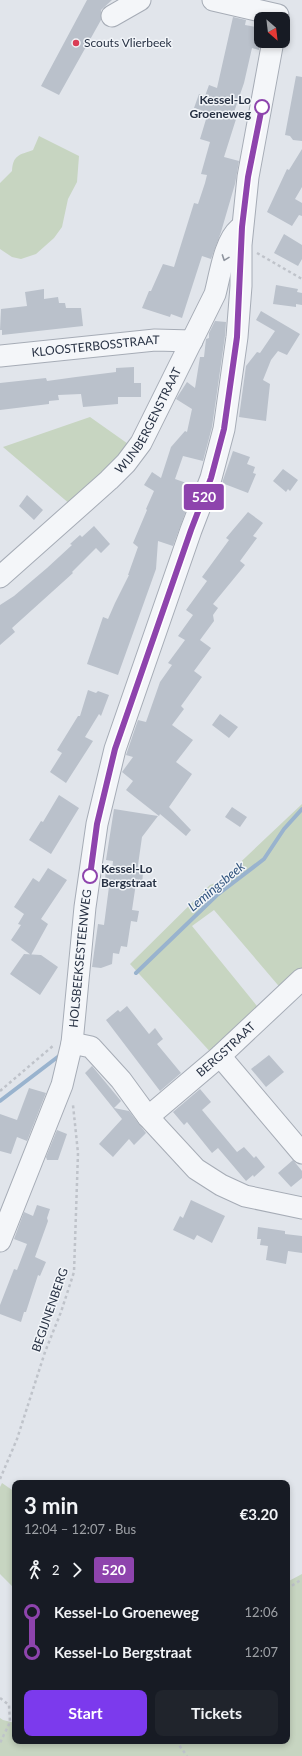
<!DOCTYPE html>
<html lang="en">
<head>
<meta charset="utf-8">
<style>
  body { margin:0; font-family:Lato,sans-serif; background:#20242c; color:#f1f3f6; height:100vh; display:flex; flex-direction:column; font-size:15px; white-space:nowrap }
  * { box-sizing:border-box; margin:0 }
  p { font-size:13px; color:#9ea1a6 }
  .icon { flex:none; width:22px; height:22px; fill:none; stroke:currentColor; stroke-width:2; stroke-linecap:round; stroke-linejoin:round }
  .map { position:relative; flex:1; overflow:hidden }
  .side { position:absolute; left:12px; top:1480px; width:278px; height:264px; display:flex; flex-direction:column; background:#171b24; border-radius:8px; box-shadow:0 2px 6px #0003 }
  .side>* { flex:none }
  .badge { padding:0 8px; border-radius:3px; font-size:14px; line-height:26px }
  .needle { width:26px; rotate:152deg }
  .tools { position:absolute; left:254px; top:12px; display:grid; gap:8px }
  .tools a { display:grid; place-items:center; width:36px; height:36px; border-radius:8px; background:#171b24; box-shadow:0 2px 6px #0003; font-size:20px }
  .map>.badge { position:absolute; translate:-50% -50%; box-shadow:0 0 0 2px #fff }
  .legs { display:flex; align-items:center; gap:6px; height:44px; padding:0 12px; font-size:13px }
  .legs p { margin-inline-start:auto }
  .head { display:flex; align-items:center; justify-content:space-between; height:68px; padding:0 12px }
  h1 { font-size:22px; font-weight:700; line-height:30px }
  .primary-button { display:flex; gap:8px; margin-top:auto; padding:8px 12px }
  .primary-button a { flex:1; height:46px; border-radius:8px; background:#7c3aed; color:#fff; font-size:16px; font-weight:700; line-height:46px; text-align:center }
  .primary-button a+a { background:#20242c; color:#f1f3f6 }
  ul { padding:0 12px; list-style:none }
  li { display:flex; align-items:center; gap:14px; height:40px; font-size:15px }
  li i { display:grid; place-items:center; width:6px; height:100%; margin:0 5px; background:currentColor }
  li i::after { content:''; width:10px; height:10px; margin:-5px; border:3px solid; border-radius:50%; background:#171b24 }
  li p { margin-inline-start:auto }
  li:first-child i { background:linear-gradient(#0000 50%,currentColor 0) }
  li:last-child i { background:linear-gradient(currentColor 50%,#0000 0) }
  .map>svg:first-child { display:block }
  .green { fill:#c7d5c1 }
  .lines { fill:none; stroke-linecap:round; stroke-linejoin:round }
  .stream { stroke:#99b3ce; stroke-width:4 }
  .building { fill:#bac1cb }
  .minor-casing { stroke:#a6acb6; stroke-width:23 }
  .path { stroke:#bfc3ca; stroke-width:2.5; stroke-dasharray:3 3; stroke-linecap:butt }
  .minor { stroke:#f4f6f9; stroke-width:21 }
  .oneway { stroke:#8e949e }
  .line-1-casing { stroke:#fff; stroke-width:9 }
  .line-1 { stroke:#8e44ad; stroke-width:6 }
  .poi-dot { fill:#da3c55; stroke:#f1f4f8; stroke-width:1.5 }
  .stop-1-dot { fill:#fff; stroke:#8e44ad; stroke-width:2 }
  .labels { text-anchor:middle; stroke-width:3; stroke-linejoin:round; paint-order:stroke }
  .poi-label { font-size:12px; fill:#283244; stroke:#f1f4f8; text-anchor:start }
  .stop-label { font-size:12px; font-weight:bold; fill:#283244; stroke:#f1f4f8; text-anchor:end }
  .street-label { font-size:12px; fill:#283244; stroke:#f1f4f8 }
  .water-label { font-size:13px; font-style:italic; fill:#2e527c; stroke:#f1f4f8 }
</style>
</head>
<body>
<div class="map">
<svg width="302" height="1756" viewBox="0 0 302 1756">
  <rect width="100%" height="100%" fill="#e1e5eb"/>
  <path class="green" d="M39,136L79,156L77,182L68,199L62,227L54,238L36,254L21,259L12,257L0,249V183L12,171C13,155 19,155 33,150Z
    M90,417L131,446L71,505L3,447Z
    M302,804V974L283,991L214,910L192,926L261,1011L214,1056L130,964L210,885L218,882L229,873Z
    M2,1483L15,1492V1589L0,1574V1487Z
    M302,1574V1756H0V1718L3,1720L15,1723V1741H287V1582Z"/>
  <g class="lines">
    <path class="stream" d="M136,973L217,895L264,859L284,829L302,809
      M0,1101L59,1056"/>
  </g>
  <path class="building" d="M87,0H112L101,10V20L59,95L41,86Z
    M233,17L246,20L245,25L261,28L259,50L252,48L244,83L234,112L237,116L224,157L239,161L235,184L221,232L211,259L202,256L182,318L171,314L170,317L142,308L149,291H151L163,264L174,267L194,203L198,204L205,183L207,175L201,174L210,142L200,139L207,116L200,113L201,110L194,108L199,94L205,96L209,85L217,88Z
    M296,76L302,77V141L293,140L290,136L285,135Z
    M302,149V187L295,199L302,203V216L299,215L292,226L267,212L287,169L289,170Z
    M284,234L302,245V259L298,266L274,253Z
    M276,285L298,289L297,292L302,293V305L296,304V307L273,304Z
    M44,289V299L58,297L59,303H65L66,308H81L83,326L2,335V330H0L1,309L27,306L25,292Z
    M261,311L300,334L287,355L278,351L271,360L263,380L270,384L266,421L239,417L246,366L257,352L260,353L275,331L256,320Z
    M215,321L226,322L225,336L212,427L203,461L183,456L175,479L195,486L173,546L158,541L156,569L118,675L87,664L103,617L108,619L115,603L129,575H128L138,547L133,543L147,510L146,509L154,491L144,485L152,472L161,478L171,447L185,431L187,432L192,409L176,399L187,382L195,388L200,357H204L206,339L209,338V333Z
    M134,367V383H141V397H118V404L83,407L81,394L58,395L59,400L49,401V404L0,410V383L46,378L47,381L76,377L116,372V368Z
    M233,451L250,457L247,464L255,467L253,473L256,474L248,493L222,483Z
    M283,469L298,480L290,491L288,489L286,492L273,481Z
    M27,495L43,510L34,520L19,506Z
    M248,512L263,523L253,536L257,538L240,561L245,565L213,604L218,608L213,615L214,621L200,640L211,648L194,671L202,677L181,706L184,709L172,725L193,740L176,762L192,774L169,807L191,830L186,836L160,814L159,816L126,790L133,781L122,772L133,757L126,755L138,720L146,722L160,682L172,665L168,663L185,640L178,636L193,615L186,610L207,581L202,577L229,540L226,538Z
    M94,526L110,544L101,553L96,548L72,572L73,573L12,628L15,632L0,645V605L14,596L47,568L72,545L70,544L80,535L82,537Z
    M88,690L96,693L98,691L109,695L101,716L99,714L85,737L93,741L66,783L50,772L62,753L57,750L78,716H80Z
    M220,714L238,727L229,738L212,725Z
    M59,795L79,808L51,854L29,840L41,821L43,822Z
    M232,807L247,817L240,827L225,817Z
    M114,809L158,816L142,837L137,872L143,873L142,884L136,883L132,910L139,911L137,922L131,921L127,947L121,946L119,954L113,953L112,964L101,968L92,967L98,924L104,925L110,879H105L106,870H112L113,861L106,860Z
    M48,868L67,880L41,919L48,924L31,955L11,940L21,925L18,924L24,914L14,907L33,878L39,882Z
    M24,954L41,955L58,967L40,995L10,974Z
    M127,1006L149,1034L155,1028L163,1039L157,1044L181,1073L160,1091L106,1020L118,1010L120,1012Z
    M269,1055L284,1072L266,1087L251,1069Z
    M92,1066L121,1101L114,1108L129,1111L146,1133L134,1145L129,1139L113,1157L99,1144L122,1119L85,1073Z
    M29,1088L46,1093L27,1141L17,1137L11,1154L0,1151V1114L17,1120Z
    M200,1089L211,1102L202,1110L237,1152L244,1147L254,1158L256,1156L265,1167L254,1177L253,1175L246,1181L218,1148L212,1153L187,1122L184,1125L173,1112Z
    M57,1130L67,1134L58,1160H47L46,1157Z
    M293,1160L302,1171V1178L291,1187L278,1173Z
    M191,1200L225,1216L212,1243L197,1235L194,1240L173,1230L180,1216L183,1218Z
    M37,1205L50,1209L47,1218L48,1221L35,1257L46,1262L40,1276L38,1275L26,1312H24L21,1322L0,1314V1305L14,1269L17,1270L27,1244L14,1239L24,1212L33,1216Z
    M258,1227L285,1231V1234L302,1236V1253L288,1251L286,1264L266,1260L268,1246L260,1245L261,1239H257Z"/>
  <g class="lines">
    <defs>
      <g id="minor">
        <path d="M213,0L278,15"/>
        <path d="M112,16L140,0"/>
        <path id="s1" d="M0,356L155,340L192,341"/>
        <path id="s2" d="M0,577L109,480L126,463L141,443L215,294C220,276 224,242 239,229"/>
        <path d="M72,1043L91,1047L121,1080L148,1117L196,1169L221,1185L245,1196L302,1208"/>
        <path d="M220,1056L302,1153"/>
        <path id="s3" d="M148,1117L220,1056L302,979"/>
        <path id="s4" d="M0,1241L62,1085L72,1043L85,907L97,824L115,749L191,530L211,478L224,429L237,337L241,286V245L248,177L273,41"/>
      </g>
    </defs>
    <use href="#minor" class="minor-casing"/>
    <path class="path" d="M257,253L302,279
      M0,1091L54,1045
      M0,1479L17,1439L45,1352L61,1312L74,1272L78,1153L73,1105
      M287,1589L302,1579
      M0,1698L9,1705L10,1722L0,1743
      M176,1741L187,1756"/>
    <use href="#minor" class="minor"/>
  </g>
  <defs><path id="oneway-chevron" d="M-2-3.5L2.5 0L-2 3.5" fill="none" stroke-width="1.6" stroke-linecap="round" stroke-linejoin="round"/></defs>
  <use class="oneway" href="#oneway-chevron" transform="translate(225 258) rotate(110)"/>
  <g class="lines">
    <defs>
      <path id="line-1" d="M90,876L97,824L115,749L191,530L211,478L224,429L237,337L242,227L248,177L262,107"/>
    </defs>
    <use href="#line-1" class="line-1-casing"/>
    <use href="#line-1" class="line-1"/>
  </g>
  <circle class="poi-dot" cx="76" cy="43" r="4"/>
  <g class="stop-1-dot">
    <circle cx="262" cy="107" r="7"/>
    <circle cx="90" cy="876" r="7"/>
  </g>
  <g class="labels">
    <g class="poi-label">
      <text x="84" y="47">Scouts Vlierbeek</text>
    </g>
    <g class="stop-label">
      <text x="251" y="104">Kessel-Lo<tspan x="251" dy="14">Groeneweg</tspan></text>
      <text x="101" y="873" text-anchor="start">Kessel-Lo<tspan x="101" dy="14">Bergstraat</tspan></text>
    </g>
    <g class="street-label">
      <text dy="4" stroke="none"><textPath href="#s1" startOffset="96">KLOOSTERBOSSTRAAT</textPath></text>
      <text dy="4" stroke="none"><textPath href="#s2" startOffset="218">WIJNBERGENSTRAAT</textPath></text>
      <text dy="4" stroke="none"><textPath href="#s4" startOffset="296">HOLSBEEKSESTEENWEG</textPath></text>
      <text dy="4" stroke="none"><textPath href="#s3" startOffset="103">BERGSTRAAT</textPath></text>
      <text transform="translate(50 1310) rotate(-71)" y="4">BEGIJNENBERG</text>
    </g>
    <g class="water-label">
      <text transform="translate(216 886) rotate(-40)" y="5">Lemingsbeek</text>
    </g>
  </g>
</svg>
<div class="tools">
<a><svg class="needle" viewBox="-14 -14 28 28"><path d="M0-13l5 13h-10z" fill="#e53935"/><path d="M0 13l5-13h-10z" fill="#9ea1a6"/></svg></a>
</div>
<b class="badge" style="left:204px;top:497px;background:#8e44ad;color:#fff">520</b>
<section class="side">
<div class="head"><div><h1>3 min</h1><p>12:04 – 12:07 · Bus</p></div><b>€3.20</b></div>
<div class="legs"><svg class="icon" aria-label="walk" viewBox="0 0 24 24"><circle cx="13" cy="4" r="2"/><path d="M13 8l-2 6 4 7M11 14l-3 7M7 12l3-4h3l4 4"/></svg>2<svg class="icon" aria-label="forward" viewBox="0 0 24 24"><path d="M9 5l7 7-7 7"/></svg><b class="badge" style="background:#8e44ad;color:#fff">520</b></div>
<ul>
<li><i style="color:#8e44ad"></i><b>Kessel-Lo Groeneweg</b><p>12:06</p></li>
<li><i style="color:#8e44ad"></i><b>Kessel-Lo Bergstraat</b><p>12:07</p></li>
</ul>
<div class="primary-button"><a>Start</a><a>Tickets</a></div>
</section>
</div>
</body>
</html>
